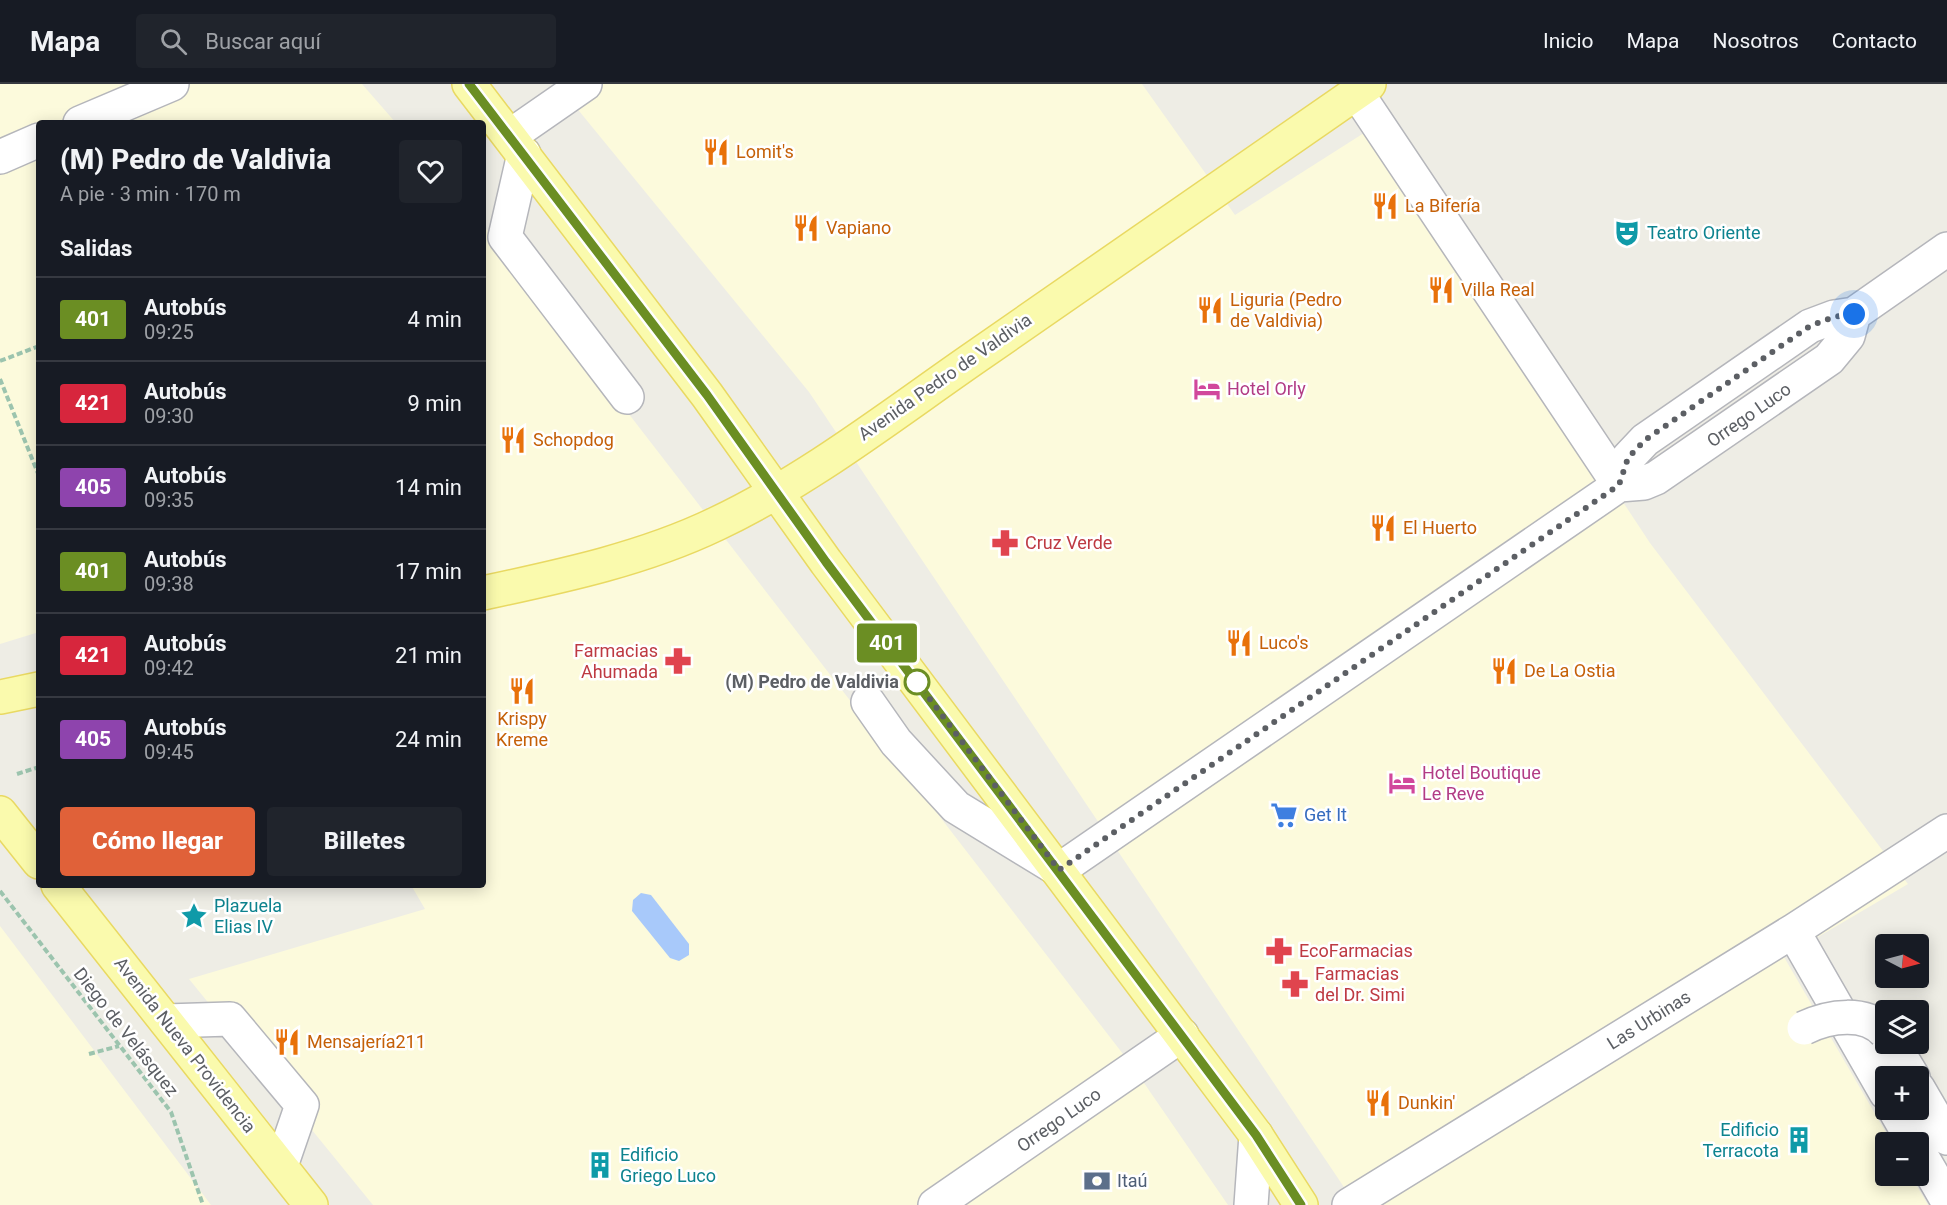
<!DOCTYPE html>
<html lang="es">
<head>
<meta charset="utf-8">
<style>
  body { margin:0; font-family:Roboto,sans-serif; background:#20242c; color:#f1f3f6; height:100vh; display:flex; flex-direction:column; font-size:22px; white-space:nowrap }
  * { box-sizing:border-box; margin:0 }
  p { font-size:20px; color:#9ea1a6 }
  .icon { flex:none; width:33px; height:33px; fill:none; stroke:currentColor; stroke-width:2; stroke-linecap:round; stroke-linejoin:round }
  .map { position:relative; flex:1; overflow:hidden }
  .drawer { position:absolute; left:36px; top:36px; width:450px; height:768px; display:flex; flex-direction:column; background:#171b24; border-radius:6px; box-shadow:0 3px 15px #0003 }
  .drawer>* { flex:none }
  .badge { padding:0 12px; border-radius:4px; font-size:21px; line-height:39px }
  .needle { width:39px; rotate:96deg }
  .fabs { position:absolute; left:1875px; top:850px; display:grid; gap:12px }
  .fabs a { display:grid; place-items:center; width:54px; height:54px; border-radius:6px; background:#171b24; box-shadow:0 3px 15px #0003; font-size:30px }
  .you { position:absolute; width:30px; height:30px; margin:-15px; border:4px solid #fff; border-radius:50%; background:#1a73e8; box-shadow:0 0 0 9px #1a73e833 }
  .map>.badge { position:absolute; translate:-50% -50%; box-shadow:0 0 0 3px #fff }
  h2 { padding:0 24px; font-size:22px; line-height:54px }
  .round { display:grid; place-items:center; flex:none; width:63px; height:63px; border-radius:6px; background:#20242c }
  .headline { display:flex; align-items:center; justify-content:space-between; height:102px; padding:0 24px }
  h1 { font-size:28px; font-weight:800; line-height:45px }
  .button { display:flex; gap:12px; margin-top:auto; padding:12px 24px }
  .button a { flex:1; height:69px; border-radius:6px; background:#e06139; color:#fff; font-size:24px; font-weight:800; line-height:69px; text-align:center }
  .button a+a { background:#20242c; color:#f1f3f6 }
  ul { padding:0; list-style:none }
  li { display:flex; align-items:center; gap:18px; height:84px; padding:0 24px; border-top:2px solid #363941 }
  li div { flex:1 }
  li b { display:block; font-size:22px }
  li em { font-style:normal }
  li .badge { min-width:66px; font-weight:700; text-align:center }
  header { display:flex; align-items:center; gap:36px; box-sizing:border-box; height:84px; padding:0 30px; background:#171b24; border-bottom:2px solid #363941 }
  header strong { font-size:28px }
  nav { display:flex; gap:33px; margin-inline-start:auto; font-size:21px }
  .search { width:420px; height:54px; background:#20242c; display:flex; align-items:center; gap:15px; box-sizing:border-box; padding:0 21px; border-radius:6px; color:#9ea1a6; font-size:22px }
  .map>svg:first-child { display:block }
  .commercial { fill:#fcfadc }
  .water { fill:#a8c9fa }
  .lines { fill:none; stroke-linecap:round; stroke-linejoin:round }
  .minor-casing { stroke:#b5b6bb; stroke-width:36 }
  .major-casing { stroke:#e9d962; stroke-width:36 }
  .path { stroke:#9cc4ae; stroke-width:4; stroke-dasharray:6 3; stroke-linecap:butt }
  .minor { stroke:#fff; stroke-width:33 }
  .major { stroke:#fafaad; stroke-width:33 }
  .minor-bridge-casing { stroke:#b5b6bb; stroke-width:36; stroke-linecap:butt }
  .minor-bridge { stroke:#fff; stroke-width:33 }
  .line-casing { stroke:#fff; stroke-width:14 }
  .line { stroke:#6b8e23; stroke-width:9 }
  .walk { stroke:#5c5f64; stroke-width:6; stroke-dasharray:0 10.8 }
  .stop-dot { fill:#fff; stroke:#6b8e23; stroke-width:3 }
  .labels { text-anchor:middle; stroke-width:5; stroke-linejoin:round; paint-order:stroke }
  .food-label { font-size:18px; fill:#c56008; stroke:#fff; text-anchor:start }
  .culture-label { font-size:18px; fill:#0d838f; stroke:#fff; text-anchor:start }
  .street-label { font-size:18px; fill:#5c5f64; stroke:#fff }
  .hotel-label { font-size:18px; fill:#b23c85; stroke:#fff; text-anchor:start }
  .health-label { font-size:18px; fill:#be3a42; stroke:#fff; text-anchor:start }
  .stop-label { font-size:18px; font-weight:bold; fill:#5c5f64; stroke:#fff; text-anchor:end }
  .shop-label { font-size:18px; fill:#366cbe; stroke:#fff; text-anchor:start }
  .service-label { font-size:18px; fill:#4e5e75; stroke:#fff; text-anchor:start }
</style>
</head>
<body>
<header>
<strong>Mapa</strong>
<div class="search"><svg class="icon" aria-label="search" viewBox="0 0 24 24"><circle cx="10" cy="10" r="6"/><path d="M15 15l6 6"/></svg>Buscar aquí</div>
<nav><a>Inicio</a><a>Mapa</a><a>Nosotros</a><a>Contacto</a></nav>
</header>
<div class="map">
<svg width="1947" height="1121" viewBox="0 0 1947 1121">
  <rect width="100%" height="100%" fill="#eeede5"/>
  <path class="commercial" d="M0,0H362L396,39H39V548L0,560Z
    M557,0H1142L1235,131L1375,42L1650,459L1908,800L1784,873L1892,1059H1886V1092H1911L1928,1121H1356L809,308Z
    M483,141L1133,983L1228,1121H373L189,895L425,825L411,801H483Z
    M0,842L211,1121H0Z"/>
  <path class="water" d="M641,809L651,811L689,860V871L679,877L670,874L632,827L633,816Z"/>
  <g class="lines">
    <defs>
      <path id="minor" d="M1357,9L1619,401
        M80,39L172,0
        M510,52L585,0
        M524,70L505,153L627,313
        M0,73L39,56
        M1619,401L1628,374L1645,356L1810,242L1834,233L1854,230L1947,165
        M868,618L896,658L956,723L1059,786L1619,401L1644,399L1656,394L1829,275L1848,252L1854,230
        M1793,847L1886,1009
        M166,937L230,935L302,1021L281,1082
        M1893,960L1913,993
        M1918,1004L1947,1054
        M1895,1026L1914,1059
        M1918,1066L1947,1116
        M935,1121L1182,951
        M1251,1121L1256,1051
        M1349,1121L1793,847L1947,747"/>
      <path id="major" d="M469,0L707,311L826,478L1256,1051L1301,1121
        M483,509C562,492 643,475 716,440C809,396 893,330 977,272C1108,181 1239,91 1369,0
        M0,613L39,605
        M0,729L39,778
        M58,801L311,1121"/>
    </defs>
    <use href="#minor" class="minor-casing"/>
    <use href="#major" class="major-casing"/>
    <path class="path" d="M0,277L39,262
      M0,295L39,392
      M17,690L39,683
      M0,807L171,1028L203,1121
      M89,970L119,962"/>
    <use href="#minor" class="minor"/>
    <use href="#major" class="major"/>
    <defs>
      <path id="minor-bridge" d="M1804,944C1829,932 1866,926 1886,949"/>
    </defs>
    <use href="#minor-bridge" class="minor-bridge-casing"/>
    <use href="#minor-bridge" class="minor-bridge"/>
  </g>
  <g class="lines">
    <defs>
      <path id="line" d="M469,0L707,311L826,478L1256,1051L1301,1121"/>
    </defs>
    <use href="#line" class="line-casing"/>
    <use href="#line" class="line"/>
    <path class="walk" d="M917,598L1059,786L1619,401L1628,374L1645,356L1810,242L1834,233L1854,230"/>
  </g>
  <defs>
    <symbol id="restaurant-bare" viewBox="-9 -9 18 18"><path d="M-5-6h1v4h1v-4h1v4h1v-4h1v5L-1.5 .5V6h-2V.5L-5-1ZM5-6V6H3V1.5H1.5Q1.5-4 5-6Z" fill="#e8710a" stroke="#fff" stroke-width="2.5" paint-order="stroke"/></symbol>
    <symbol id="theatre-bare" viewBox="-9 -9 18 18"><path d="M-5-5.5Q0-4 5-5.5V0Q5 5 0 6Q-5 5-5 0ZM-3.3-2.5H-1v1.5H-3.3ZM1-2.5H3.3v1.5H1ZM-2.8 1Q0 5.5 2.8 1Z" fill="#0f9aa8" stroke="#fff" stroke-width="2.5" paint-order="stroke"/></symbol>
    <symbol id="hotel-bare" viewBox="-9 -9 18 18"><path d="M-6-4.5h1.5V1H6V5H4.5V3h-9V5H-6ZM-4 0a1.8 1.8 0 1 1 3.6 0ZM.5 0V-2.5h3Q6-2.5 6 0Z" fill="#d1479c" stroke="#fff" stroke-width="2.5" paint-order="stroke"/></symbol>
    <symbol id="pharmacy-bare" viewBox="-9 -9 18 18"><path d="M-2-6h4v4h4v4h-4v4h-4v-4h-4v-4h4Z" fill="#e0444e" stroke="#fff" stroke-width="2.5" paint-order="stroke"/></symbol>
    <symbol id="supermarket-bare" viewBox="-9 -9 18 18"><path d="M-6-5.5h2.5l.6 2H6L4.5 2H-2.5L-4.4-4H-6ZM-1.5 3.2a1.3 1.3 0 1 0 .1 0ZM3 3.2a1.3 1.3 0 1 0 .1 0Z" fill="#3f7fe0" stroke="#fff" stroke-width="2.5" paint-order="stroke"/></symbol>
    <symbol id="sight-bare" viewBox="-9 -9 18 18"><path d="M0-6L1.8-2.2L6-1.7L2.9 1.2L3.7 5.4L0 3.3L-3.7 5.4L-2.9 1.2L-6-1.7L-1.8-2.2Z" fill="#0f9aa8" stroke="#fff" stroke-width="2.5" paint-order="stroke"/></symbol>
    <symbol id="building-bare" viewBox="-9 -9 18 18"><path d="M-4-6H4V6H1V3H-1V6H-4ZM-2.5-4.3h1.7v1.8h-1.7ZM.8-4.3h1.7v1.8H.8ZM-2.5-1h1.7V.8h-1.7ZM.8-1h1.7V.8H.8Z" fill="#0f9aa8" stroke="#fff" stroke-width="2.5" paint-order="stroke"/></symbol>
    <symbol id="bank-bare" viewBox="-9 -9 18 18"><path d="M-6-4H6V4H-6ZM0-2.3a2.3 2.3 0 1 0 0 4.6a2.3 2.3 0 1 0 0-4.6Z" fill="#5c6f8a" stroke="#fff" stroke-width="2.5" paint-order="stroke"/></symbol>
  </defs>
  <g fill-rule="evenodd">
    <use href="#restaurant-bare" x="697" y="49" width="38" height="38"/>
    <use href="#restaurant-bare" x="1366" y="103" width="38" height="38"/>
    <use href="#restaurant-bare" x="787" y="125" width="38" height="38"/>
    <use href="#theatre-bare" x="1608" y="130" width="38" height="38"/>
    <use href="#restaurant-bare" x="1422" y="187" width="38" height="38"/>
    <use href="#restaurant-bare" x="1191" y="207" width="38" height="38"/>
    <use href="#hotel-bare" x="1188" y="286" width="38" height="38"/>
    <use href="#restaurant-bare" x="494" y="337" width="38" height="38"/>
    <use href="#restaurant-bare" x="1364" y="425" width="38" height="38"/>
    <use href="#pharmacy-bare" x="986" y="440" width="38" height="38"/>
    <use href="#restaurant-bare" x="1220" y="540" width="38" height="38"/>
    <use href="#pharmacy-bare" x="659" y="558" width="38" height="38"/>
    <use href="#restaurant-bare" x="1485" y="568" width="38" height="38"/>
    <use href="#restaurant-bare" x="503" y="588" width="38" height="38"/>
    <use href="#hotel-bare" x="1383" y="680" width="38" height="38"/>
    <use href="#supermarket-bare" x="1265" y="712" width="38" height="38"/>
    <use href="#sight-bare" x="175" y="813" width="38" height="38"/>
    <use href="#pharmacy-bare" x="1260" y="848" width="38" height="38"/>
    <use href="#pharmacy-bare" x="1276" y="881" width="38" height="38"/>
    <use href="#restaurant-bare" x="268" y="939" width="38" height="38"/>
    <use href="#restaurant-bare" x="1359" y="1000" width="38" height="38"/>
    <use href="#building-bare" x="1780" y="1037" width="38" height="38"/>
    <use href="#building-bare" x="581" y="1062" width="38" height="38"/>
    <use href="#bank-bare" x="1078" y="1078" width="38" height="38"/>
  </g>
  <circle class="stop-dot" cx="917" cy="598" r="12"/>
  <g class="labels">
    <g class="food-label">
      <text x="736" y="74">Lomit's</text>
      <text x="1405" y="128">La Bifería</text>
      <text x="826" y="150">Vapiano</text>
      <text x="1461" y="212">Villa Real</text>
      <text x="1230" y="222">Liguria (Pedro<tspan x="1230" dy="21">de Valdivia)</tspan></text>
      <text x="533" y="362">Schopdog</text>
      <text x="1403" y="450">El Huerto</text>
      <text x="1259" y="565">Luco's</text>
      <text x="1524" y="593">De La Ostia</text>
      <text x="522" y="641" text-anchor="middle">Krispy<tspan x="522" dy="21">Kreme</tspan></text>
      <text x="307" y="964">Mensajería211</text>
      <text x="1398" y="1025">Dunkin'</text>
    </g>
    <g class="culture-label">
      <text x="1647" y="155">Teatro Oriente</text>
      <text x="214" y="828">Plazuela<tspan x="214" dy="21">Elias IV</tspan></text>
      <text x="1779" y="1052" text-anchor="end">Edificio<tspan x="1779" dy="21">Terracota</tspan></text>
      <text x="620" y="1077">Edificio<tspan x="620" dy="21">Griego Luco</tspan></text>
    </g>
    <g class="street-label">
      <text transform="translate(945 293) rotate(-35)" y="6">Avenida Pedro de Valdivia</text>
      <text transform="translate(1749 331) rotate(-35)" y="6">Orrego Luco</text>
      <text transform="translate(1649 936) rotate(-32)" y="6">Las Urbinas</text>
      <text transform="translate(126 948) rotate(52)" y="6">Diego de Velásquez</text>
      <text transform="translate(185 961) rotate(52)" y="6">Avenida Nueva Providencia</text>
      <text transform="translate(1059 1036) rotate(-35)" y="6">Orrego Luco</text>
    </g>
    <g class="hotel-label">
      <text x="1227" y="311">Hotel Orly</text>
      <text x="1422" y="695">Hotel Boutique<tspan x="1422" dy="21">Le Reve</tspan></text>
    </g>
    <g class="health-label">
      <text x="1025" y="465">Cruz Verde</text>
      <text x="658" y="573" text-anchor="end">Farmacias<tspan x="658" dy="21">Ahumada</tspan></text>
      <text x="1299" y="873">EcoFarmacias</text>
      <text x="1315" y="896">Farmacias<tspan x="1315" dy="21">del Dr. Simi</tspan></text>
    </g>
    <g class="stop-label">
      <text x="899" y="604">(M) Pedro de Valdivia</text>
    </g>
    <g class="shop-label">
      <text x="1304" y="737">Get It</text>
    </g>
    <g class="service-label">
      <text x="1117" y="1103">Itaú</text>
    </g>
  </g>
</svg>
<div class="fabs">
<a><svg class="needle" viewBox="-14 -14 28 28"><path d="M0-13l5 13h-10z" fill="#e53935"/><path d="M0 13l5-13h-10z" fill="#9ea1a6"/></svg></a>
<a><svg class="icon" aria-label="layers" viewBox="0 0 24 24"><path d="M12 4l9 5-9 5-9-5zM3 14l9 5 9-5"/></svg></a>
<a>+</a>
<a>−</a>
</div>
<div class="you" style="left:1854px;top:230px"></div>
<b class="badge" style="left:887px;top:559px;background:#6b8e23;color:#fff">401</b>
<section class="drawer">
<div class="headline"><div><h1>(M) Pedro de Valdivia</h1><p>A pie · 3 min · 170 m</p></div><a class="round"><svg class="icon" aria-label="heart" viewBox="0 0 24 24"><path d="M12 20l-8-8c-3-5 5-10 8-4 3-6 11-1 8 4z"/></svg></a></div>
<h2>Salidas</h2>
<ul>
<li><span class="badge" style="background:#6b8e23;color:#fff">401</span><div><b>Autobús</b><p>09:25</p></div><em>4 min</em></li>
<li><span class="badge" style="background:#d7263d;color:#fff">421</span><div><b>Autobús</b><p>09:30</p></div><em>9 min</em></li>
<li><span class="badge" style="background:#8e44ad;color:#fff">405</span><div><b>Autobús</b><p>09:35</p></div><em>14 min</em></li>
<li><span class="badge" style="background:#6b8e23;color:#fff">401</span><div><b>Autobús</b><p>09:38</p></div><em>17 min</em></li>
<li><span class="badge" style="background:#d7263d;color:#fff">421</span><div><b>Autobús</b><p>09:42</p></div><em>21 min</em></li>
<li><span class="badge" style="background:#8e44ad;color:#fff">405</span><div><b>Autobús</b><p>09:45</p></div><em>24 min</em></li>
</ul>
<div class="button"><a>Cómo llegar</a><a>Billetes</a></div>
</section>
</div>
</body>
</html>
